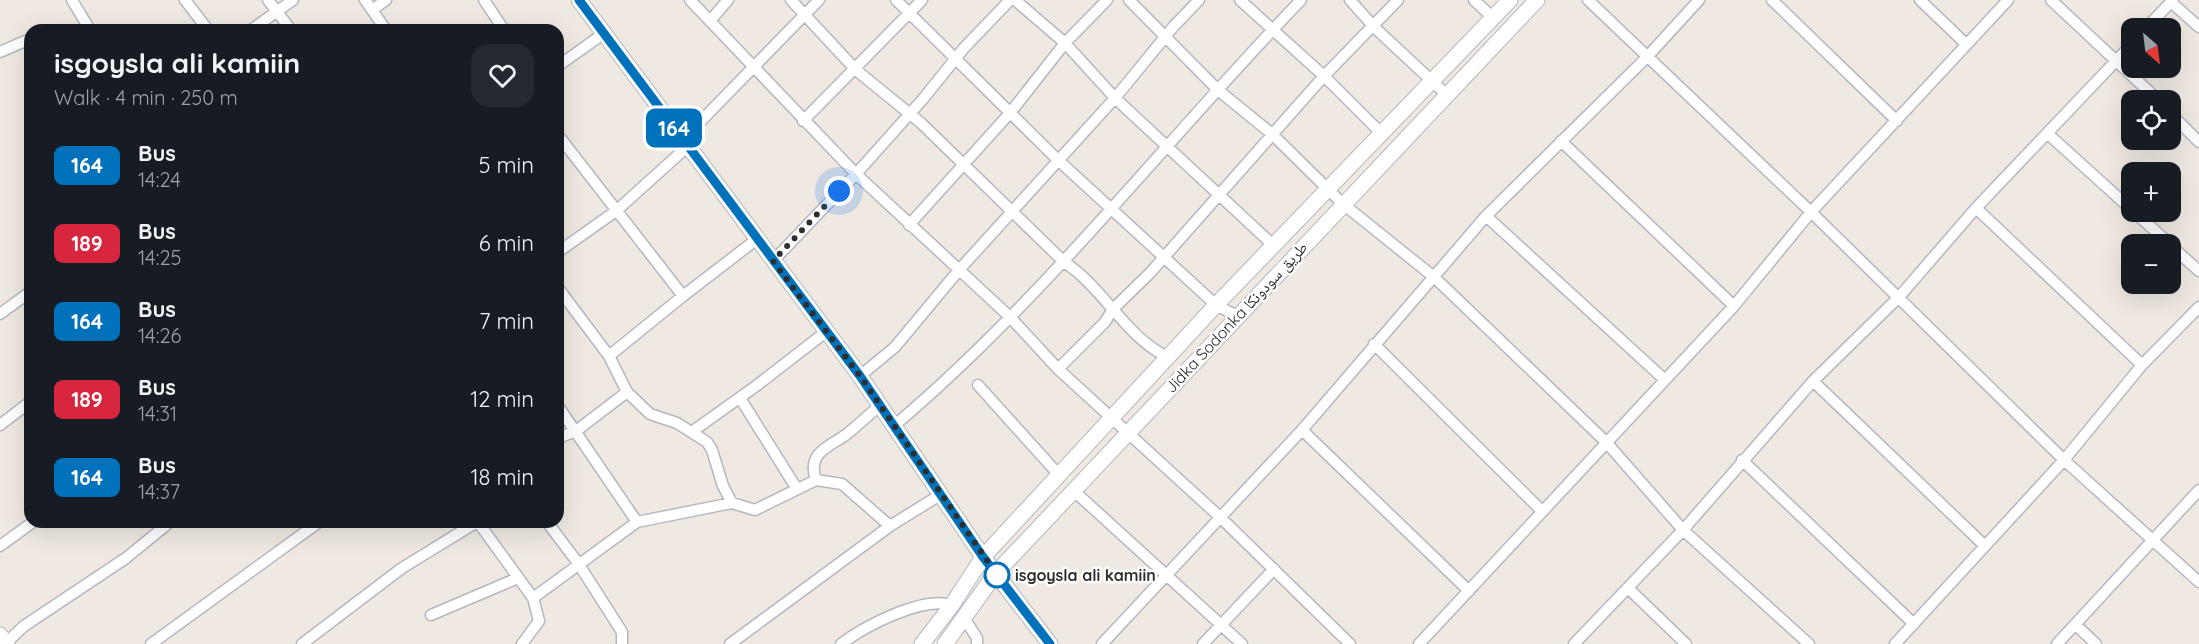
<!DOCTYPE html>
<html lang="en">
<head>
<meta charset="utf-8">
<style>
  body { margin:0; font-family:Quicksand,"Noto Naskh Arabic",sans-serif; background:#242831; color:#f1f3f6; height:100vh; display:flex; flex-direction:column; font-size:22px; white-space:nowrap }
  * { box-sizing:border-box; margin:0 }
  p { font-size:20px; color:#9ea1a6 }
  .icon { flex:none; width:33px; height:33px; fill:none; stroke:currentColor; stroke-width:2; stroke-linecap:round; stroke-linejoin:round }
  .map { position:relative; flex:1; overflow:hidden }
  .drawer { position:absolute; left:24px; top:24px; width:540px; height:504px; display:flex; flex-direction:column; background:#171b24; border-radius:18px; box-shadow:0 6px 24px #0002 }
  .drawer>* { flex:none }
  .badge { padding:0 12px; border-radius:9px; font-size:21px; line-height:39px }
  .needle { width:39px; rotate:152deg }
  .tools { position:absolute; left:2121px; top:18px; display:grid; gap:12px }
  .tools a { display:grid; place-items:center; width:60px; height:60px; border-radius:12px; background:#171b24; box-shadow:0 6px 24px #0002; font-size:30px }
  .you { position:absolute; width:30px; height:30px; margin:-15px; border:4px solid #fff; border-radius:50%; background:#1a73e8; box-shadow:0 0 0 9px #1a73e833 }
  .map>.badge { position:absolute; translate:-50% -50%; box-shadow:0 0 0 3px #fff }
  .round { display:grid; place-items:center; flex:none; width:63px; height:63px; border-radius:18px; background:#242831 }
  .overview { display:flex; align-items:center; justify-content:space-between; height:102px; padding:0 30px }
  h1 { font-size:28px; font-weight:700; line-height:45px }
  ul { padding:0; list-style:none }
  li { display:flex; align-items:center; gap:18px; height:78px; padding:0 30px }
  li div { flex:1 }
  li b { display:block; font-size:22px }
  li em { font-style:normal }
  li .badge { min-width:66px; font-weight:700; text-align:center }
  .map>svg:first-child { display:block }
  .lines { fill:none; stroke-linecap:round; stroke-linejoin:round }
  .street-casing { stroke:#b4b7c1; stroke-width:13 }
  .secondary-casing { stroke:#b4b7c1; stroke-width:17 }
  .street { stroke:#fff; stroke-width:10 }
  .secondary { stroke:#fff; stroke-width:15 }
  .line-casing { stroke:#fff; stroke-width:14 }
  .line { stroke:#0072bc; stroke-width:9 }
  .walk { stroke:#2e2e2e; stroke-width:6; stroke-dasharray:0 10.8 }
  .stop-dot { fill:#fff; stroke:#0072bc; stroke-width:3 }
  .labels { text-anchor:middle; stroke-width:5; stroke-linejoin:round; paint-order:stroke }
  .street-label { font-size:16px; fill:#2e2e2e; stroke:#fff }
  .stop-label { font-size:16px; font-weight:bold; fill:#2e2e2e; stroke:#fff; text-anchor:start }
</style>
</head>
<body>
<div class="map">
<svg width="2199" height="644" viewBox="0 0 2199 644">
  <rect width="100%" height="100%" fill="#efe9e1"/>
  <g class="lines">
    <defs>
      <path id="street" d="M72,0L90,30
        M185,0L208,30
        M268,0L291,30
        M365,0L386,30
        M484,0L504,30
        M690,0L856,174L1010,317L1058,369L1220,517L1350,644
        M791,0L856,70L921,123L1064,262C1104,288 1125,337 1169,358
        M896,0L1058,160L1216,305L1237,316
        M1015,0L1065,43L1115,98L1273,245
        M1129,0L1218,90L1272,134L1343,204L1434,277L1606,442L1683,530L1809,644
        M1240,0L1324,76L1382,134
        M1350,0L1374,27L1447,95
        M1474,0L1493,18
        M1588,0L1811,212L2064,460L2199,582
        M1772,0L1897,121
        M1920,0L1966,44
        M2051,0L2158,100
        M2171,2L2199,27
        M372,10L386,0
        M710,21L728,0
        M2146,28L2173,0
        M251,30L293,0
        M0,52L30,39
        M558,66L603,34
        M2170,113L2199,142
        M803,121L922,0
        M2048,134L2132,210
        M558,135L683,296L757,239
        M680,137L698,124L819,0
        M1561,141L1734,306
        M1976,208L2142,365
        M2134,212L2170,244
        M1486,216L1665,380
        M909,225L1010,113L1065,43L1107,0
        M2170,245L2199,271
        M558,252L616,211L687,147
        M773,261L856,174L923,99L964,48L1010,0
        M558,288L609,356L627,392L650,414L677,423L707,442L712,450L723,486L732,503
        M0,314L30,292
        M1374,344L1542,511
        M609,356L683,296
        M1058,369L1105,322L1113,309L1150,273L1324,76L1398,0
        M860,376L895,347L959,270L1115,98L1174,26L1199,0
        M1813,381L1985,546
        M978,385L1059,475
        M740,398L797,489
        M558,406L637,522
        M0,425L30,402
        M895,425C1045,298 1165,141 1301,0
        M1302,430L1469,591
        M693,431L756,386L827,331
        M558,438L576,431L627,392
        M1742,460L1914,624
        M816,480L842,484L890,526
        M1074,491L1242,644
        M478,522L533,598
        M547,522L578,563L622,632V644
        M0,546L33,522
        M1628,588L1686,644
        M431,615L518,578
        M964,618L977,638V644
        M2076,625L2096,644
        M6,643L24,626L126,558L170,522
        M151,644L319,522
        M302,644L402,568L477,522
        M522,644L539,621L533,598L637,522L732,503L755,510L816,480C806,452 831,446 847,434C858,425 869,415 880,405
        M730,644L890,526L940,495
        M841,644C865,626 922,596 952,605
        M1102,644L1302,430L1486,216L1647,57L1699,0
        M1203,644L1274,569
        M1419,644L1734,306L1811,212L2008,0
        M1574,644L1683,530L1813,381L1899,297L1976,208L2132,44
        M1895,644L2064,460L2142,365L2199,307
        M2057,644L2199,490"/>
      <path id="secondary" d="M579,0L860,376L983,557L1050,644
        M0,635L7,644
        M922,644L952,605L983,557L1216,305L1510,0
        M945,644L996,573L1537,0"/>
    </defs>
    <use href="#street" class="street-casing"/>
    <use href="#secondary" class="secondary-casing"/>
    <use href="#street" class="street"/>
    <use href="#secondary" class="secondary"/>
  </g>
  <g class="lines">
    <defs>
      <path id="line" d="M579,0L860,376L983,557L1050,644"/>
    </defs>
    <use href="#line" class="line-casing"/>
    <use href="#line" class="line"/>
    <path class="walk" d="M839,191L773,261L860,376L997,575"/>
  </g>
  <circle class="stop-dot" cx="997" cy="575" r="12"/>
  <g class="labels">
    <g class="street-label">
      <text transform="translate(1236 317) rotate(-47)" y="6">Jidka Sodonka طريق سودونكا</text>
    </g>
    <g class="stop-label">
      <text x="1015" y="581">isgoysla ali kamiin</text>
    </g>
  </g>
</svg>
<div class="tools">
<a><svg class="needle" viewBox="-14 -14 28 28"><path d="M0-13l5 13h-10z" fill="#e53935"/><path d="M0 13l5-13h-10z" fill="#9ea1a6"/></svg></a>
<a><svg class="icon" aria-label="locate" viewBox="0 0 24 24"><circle cx="12" cy="12" r="6"/><path d="M12 2v4M12 18v4M2 12h4M18 12h4"/></svg></a>
<a>+</a>
<a>−</a>
</div>
<div class="you" style="left:839px;top:191px"></div>
<b class="badge" style="left:674px;top:128px;background:#0072bc;color:#fff">164</b>
<section class="drawer">
<div class="overview"><div><h1>isgoysla ali kamiin</h1><p>Walk · 4 min · 250 m</p></div><a class="round"><svg class="icon" aria-label="heart" viewBox="0 0 24 24"><path d="M12 20l-8-8c-3-5 5-10 8-4 3-6 11-1 8 4z"/></svg></a></div>
<ul>
<li><span class="badge" style="background:#0072bc;color:#fff">164</span><div><b>Bus</b><p>14:24</p></div><em>5 min</em></li>
<li><span class="badge" style="background:#d7263d;color:#fff">189</span><div><b>Bus</b><p>14:25</p></div><em>6 min</em></li>
<li><span class="badge" style="background:#0072bc;color:#fff">164</span><div><b>Bus</b><p>14:26</p></div><em>7 min</em></li>
<li><span class="badge" style="background:#d7263d;color:#fff">189</span><div><b>Bus</b><p>14:31</p></div><em>12 min</em></li>
<li><span class="badge" style="background:#0072bc;color:#fff">164</span><div><b>Bus</b><p>14:37</p></div><em>18 min</em></li>
</ul>
</section>
</div>
</body>
</html>
